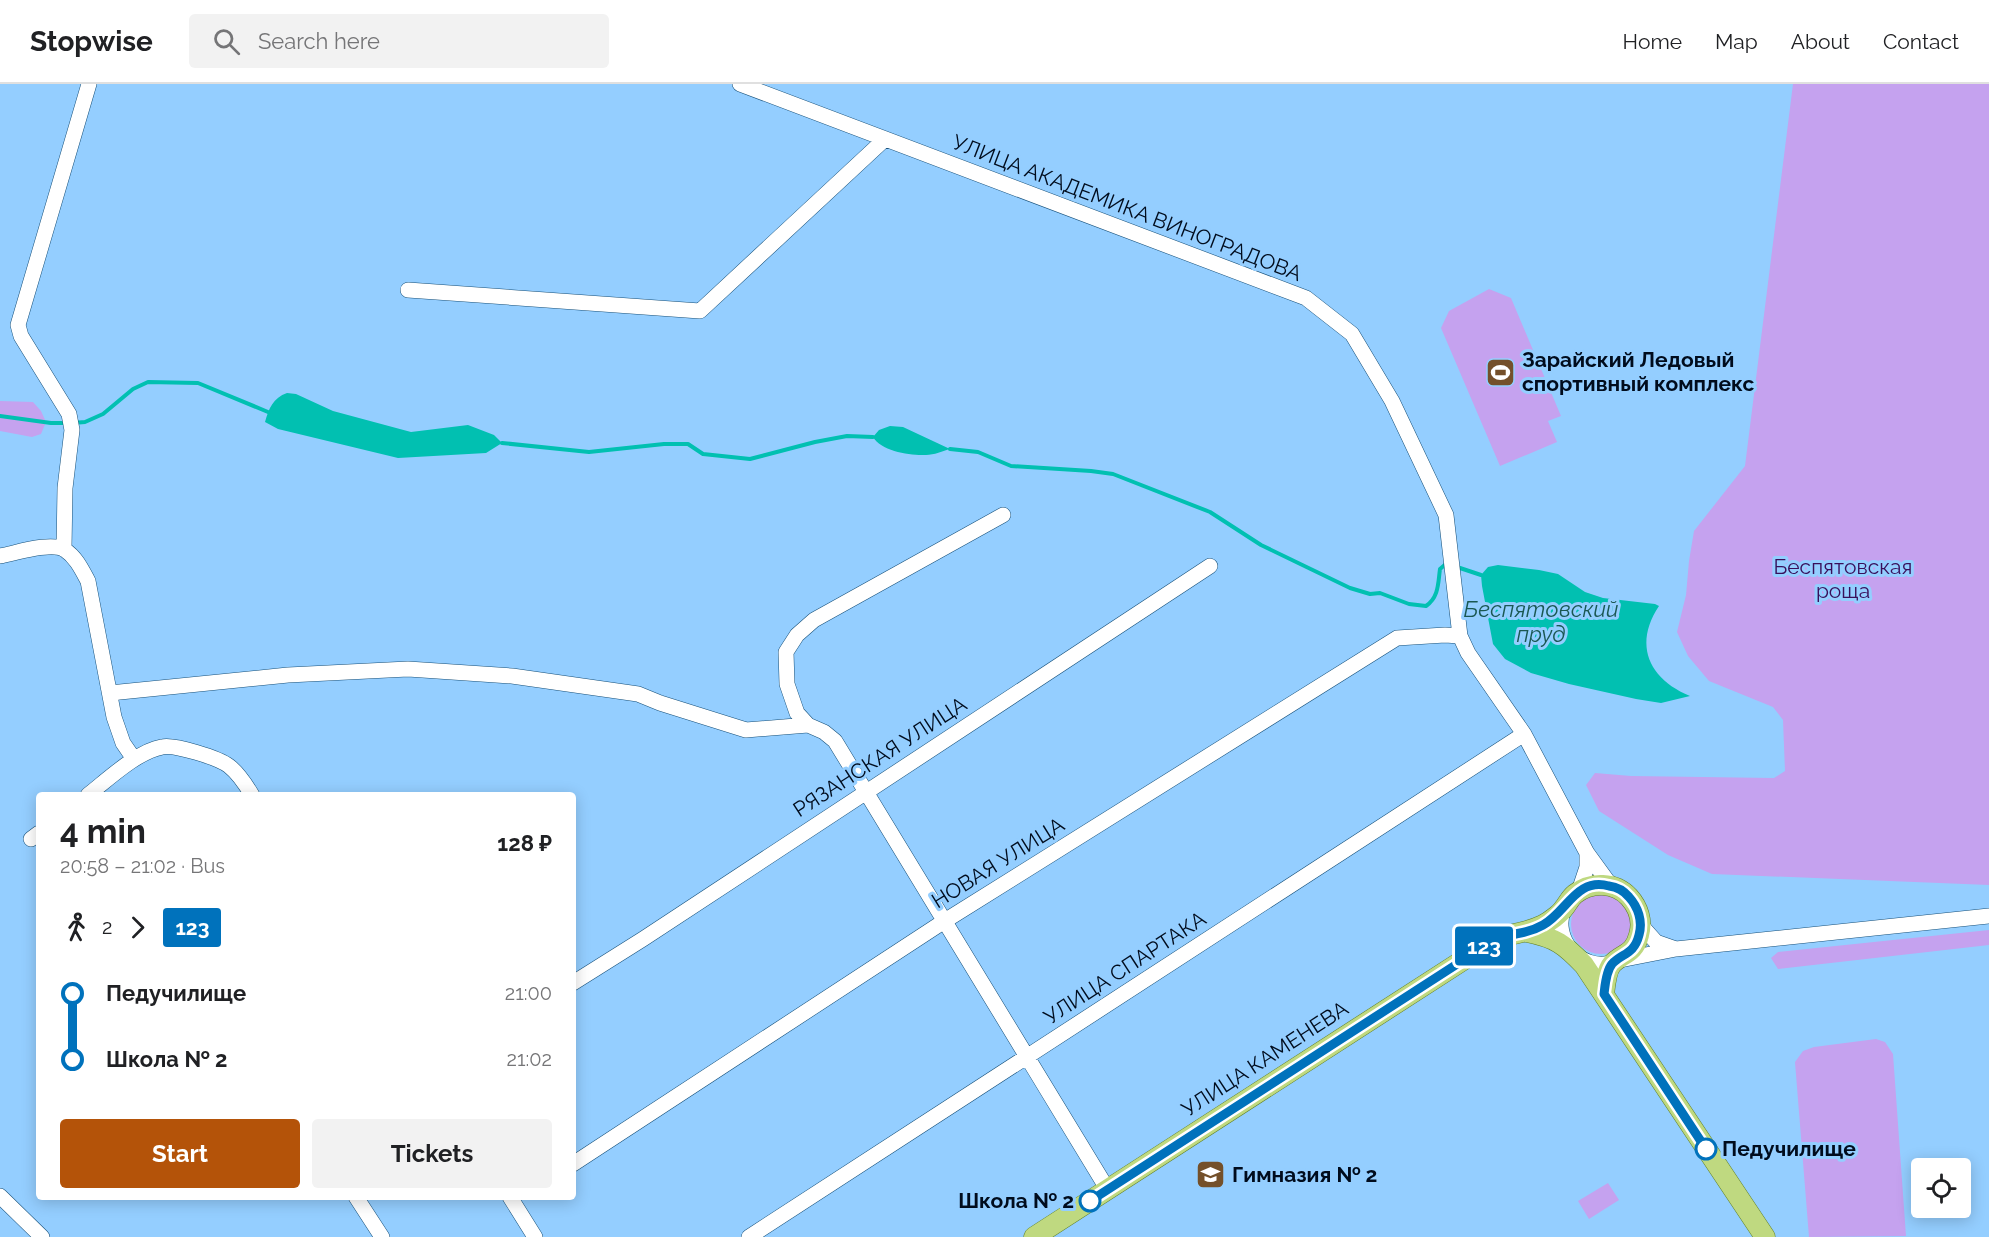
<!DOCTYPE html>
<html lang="en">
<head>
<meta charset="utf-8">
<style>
  body { margin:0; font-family:Raleway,sans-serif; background:#f2f2f2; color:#202124; height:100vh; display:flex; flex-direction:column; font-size:22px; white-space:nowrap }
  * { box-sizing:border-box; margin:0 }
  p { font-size:20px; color:#757577 }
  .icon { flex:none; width:33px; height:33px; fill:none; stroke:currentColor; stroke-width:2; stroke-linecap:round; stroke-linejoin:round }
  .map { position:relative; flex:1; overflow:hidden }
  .panel { position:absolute; left:36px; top:708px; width:540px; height:408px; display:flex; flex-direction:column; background:#fff; border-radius:6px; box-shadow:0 3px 15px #0003 }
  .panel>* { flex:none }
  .badge { padding:0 12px; border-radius:4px; font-size:21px; line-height:39px }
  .controls { position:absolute; left:1911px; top:1074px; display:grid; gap:12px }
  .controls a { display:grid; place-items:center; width:60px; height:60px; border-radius:6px; background:#fff; box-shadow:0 3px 15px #0003; font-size:30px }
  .map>.badge { position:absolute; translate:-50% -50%; box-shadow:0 0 0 3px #fff }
  .legs { display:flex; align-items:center; gap:9px; height:66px; padding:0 24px; font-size:20px }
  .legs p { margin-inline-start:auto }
  .head { display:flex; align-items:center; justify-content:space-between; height:102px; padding:0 24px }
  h1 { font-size:33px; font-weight:700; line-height:45px }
  .cta { display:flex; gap:12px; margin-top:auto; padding:12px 24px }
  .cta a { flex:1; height:69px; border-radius:6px; background:#b45309; color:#fff; font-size:24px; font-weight:700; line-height:69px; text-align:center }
  .cta a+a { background:#f2f2f2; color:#202124 }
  ul { padding:0 24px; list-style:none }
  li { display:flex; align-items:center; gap:21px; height:66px; font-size:22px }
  li i { display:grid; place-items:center; width:9px; height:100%; margin:0 8px; background:currentColor }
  li i::after { content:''; width:15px; height:15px; margin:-8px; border:4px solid; border-radius:50%; background:#fff }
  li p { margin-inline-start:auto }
  li:first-child i { background:linear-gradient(#0000 50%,currentColor 0) }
  li:last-child i { background:linear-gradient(currentColor 50%,#0000 0) }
  header { display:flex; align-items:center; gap:36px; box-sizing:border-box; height:84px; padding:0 30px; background:#fff; border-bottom:2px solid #e0e0e0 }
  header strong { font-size:28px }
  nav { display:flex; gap:33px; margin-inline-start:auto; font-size:21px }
  .search { width:420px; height:54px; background:#f2f2f2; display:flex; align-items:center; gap:15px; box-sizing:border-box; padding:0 21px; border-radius:6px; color:#757577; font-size:22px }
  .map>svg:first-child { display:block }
  .green { fill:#c5a2ef }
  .water { fill:#01c0b1 }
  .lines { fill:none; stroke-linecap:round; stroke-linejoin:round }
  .stream { stroke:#01c0b1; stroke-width:4 }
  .minor-casing { stroke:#16507a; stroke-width:16 }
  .major-casing { stroke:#618126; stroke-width:21 }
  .minor { stroke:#fff; stroke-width:15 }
  .major { stroke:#bfd980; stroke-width:20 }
  .line-1-casing { stroke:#fff; stroke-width:14 }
  .line-1 { stroke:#0072bc; stroke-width:9 }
  .stop-1-dot { fill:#fff; stroke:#0072bc; stroke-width:3 }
  .labels { text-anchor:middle; stroke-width:6; stroke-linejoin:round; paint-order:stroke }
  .street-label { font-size:21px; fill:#000c1d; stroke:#94ceff }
  .poi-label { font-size:21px; font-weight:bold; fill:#000c1d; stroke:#94ceff; text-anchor:start }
  .park-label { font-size:21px; fill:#390e5a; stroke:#94ceff }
  .stop-label { font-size:21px; font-weight:bold; fill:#000c1d; stroke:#94ceff; text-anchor:start }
  .water-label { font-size:22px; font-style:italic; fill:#1a5852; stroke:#94ceff }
</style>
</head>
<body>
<header>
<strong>Stopwise</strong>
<div class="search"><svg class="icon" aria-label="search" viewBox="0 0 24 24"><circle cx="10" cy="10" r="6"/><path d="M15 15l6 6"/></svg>Search here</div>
<nav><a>Home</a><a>Map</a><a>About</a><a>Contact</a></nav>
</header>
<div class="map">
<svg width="1989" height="1153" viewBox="0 0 1989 1153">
  <rect width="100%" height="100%" fill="#94ceff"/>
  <path class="green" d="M1793,0H1989V801L1712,790L1668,771L1599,727L1586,701L1595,689L1631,692L1774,694L1785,687L1783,636L1773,623L1709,597L1688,572L1677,548L1686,511L1689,477L1694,447L1745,382Z
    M1489,205L1511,214L1561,332L1548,337L1557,358L1500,382L1441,244L1449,227Z
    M0,317L33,318L41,327L46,338L41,350L32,353L0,347Z
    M1571 840a30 30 0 1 1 60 0a30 30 0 1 1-60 0Z
    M1989,846V861L1778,885L1771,874L1778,868Z
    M1876,955L1885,958L1893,970L1906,1152L1809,1153L1795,978L1803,967L1814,963Z
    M1608,1099L1619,1116L1589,1135L1578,1117Z"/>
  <path class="water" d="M287,309L296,310L333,327L411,348L468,341L494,351L502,359L486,369L398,374L278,345L265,338C269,324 273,314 287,309Z
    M890,342L903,343L950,365C943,367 934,371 926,371C911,372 881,367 873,353L879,346Z
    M1498,481L1539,486L1558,490L1585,508L1603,514L1655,520L1659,522C1633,561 1649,595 1690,612L1661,619L1636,615L1569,600L1531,589L1505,575L1493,560L1482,502L1481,491L1488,483Z"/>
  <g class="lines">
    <path class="stream" d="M0,332L51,339H66
      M73,339L85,338L103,330L133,305L148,298L198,299L268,328
      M502,359L589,368L664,360H688L703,370L750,375L815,358L847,352L873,353
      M950,365L978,368L1011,382L1091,387L1113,390L1210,428L1261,461L1350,504L1370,510L1380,509L1409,520L1426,522C1439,513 1438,499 1440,485L1447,479
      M1457,483L1481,491"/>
    <defs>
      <path id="minor" d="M740,0L1306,214L1352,250L1392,317L1446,431L1460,552L1468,569L1524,650L1587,769L1611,802
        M408,206L700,227L885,55
        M1003,431L814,536L797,551L786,568L787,600L797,629L808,641L824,648L835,657L1108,1106
        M64,465L65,404L72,346L69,330L21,252L18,241L89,0
        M0,472C16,469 52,457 65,466C76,473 82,486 88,497L114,633L123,659L134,675
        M110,609L288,591L408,585L512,592L638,610L660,619L746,646L808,641
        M88,711C107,696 138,667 162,663C174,660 219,674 229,682C238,689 246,701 252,711
        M31,755L39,749
        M1579,807L1587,783V769
        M1564,824C1551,855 1581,889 1614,878
        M1640,840L1656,858L1676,865
        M1620,876L1676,865L1989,832
        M573,899L643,855L1210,482
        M573,1080L943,838L1397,554L1445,551L1460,552
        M0,1112L42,1153
        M356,1113L382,1153
        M510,1113L535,1153
        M749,1153L1524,650"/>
      <path id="major" d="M1527,848C1556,854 1564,860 1584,881L1765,1153
        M1034,1153L1499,853C1514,850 1529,848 1543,841C1549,838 1560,830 1564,824C1568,819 1570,814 1575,810C1591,797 1615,798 1629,813C1638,823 1643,837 1639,851C1634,871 1622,869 1612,880C1606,887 1605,902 1604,911"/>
    </defs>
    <use href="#minor" class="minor-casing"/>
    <use href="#major" class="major-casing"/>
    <use href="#minor" class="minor"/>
    <use href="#major" class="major"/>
  </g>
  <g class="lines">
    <defs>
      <path id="line-1" d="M1090,1117L1499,853C1514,850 1529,849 1543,841C1567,828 1576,793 1609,802C1617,803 1624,807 1629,813C1638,823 1643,837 1639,851C1634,871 1622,869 1612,880C1606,887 1605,902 1604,910L1706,1065"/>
    </defs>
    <use href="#line-1" class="line-1-casing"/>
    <use href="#line-1" class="line-1"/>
  </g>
  <defs>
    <symbol id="stadium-square" viewBox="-11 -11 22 22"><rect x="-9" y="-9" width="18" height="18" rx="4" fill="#74502a" stroke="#94ceff"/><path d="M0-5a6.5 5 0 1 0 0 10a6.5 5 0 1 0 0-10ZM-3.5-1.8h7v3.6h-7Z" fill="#fff"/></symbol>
    <symbol id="school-square" viewBox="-11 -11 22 22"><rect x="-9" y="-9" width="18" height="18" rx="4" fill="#74502a" stroke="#94ceff"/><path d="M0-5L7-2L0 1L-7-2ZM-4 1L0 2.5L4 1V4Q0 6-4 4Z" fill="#fff"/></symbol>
  </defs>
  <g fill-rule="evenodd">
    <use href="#stadium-square" x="1484" y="272" width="33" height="33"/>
    <use href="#school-square" x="1194" y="1074" width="33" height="33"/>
  </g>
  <g class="stop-1-dot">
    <circle cx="1706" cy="1065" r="10"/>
    <circle cx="1090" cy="1117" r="10"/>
  </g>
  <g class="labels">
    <g class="street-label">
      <text transform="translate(1127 124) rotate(21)" y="7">УЛИЦА АКАДЕМИКА ВИНОГРАДОВА</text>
      <text transform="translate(880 673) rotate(-33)" y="7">РЯЗАНСКАЯ УЛИЦА</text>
      <text transform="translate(998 779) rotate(-32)" y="7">НОВАЯ УЛИЦА</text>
      <text transform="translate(1125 884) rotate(-33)" y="7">УЛИЦА СПАРТАКА</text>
      <text transform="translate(1265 975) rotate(-33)" y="7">УЛИЦА КАМЕНЕВА</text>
    </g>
    <g class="poi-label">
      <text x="1522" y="283">Зарайский Ледовый<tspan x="1522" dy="24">спортивный комплекс</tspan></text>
      <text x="1232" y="1098">Гимназия № 2</text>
    </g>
    <g class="park-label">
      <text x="1843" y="490">Беспятовская<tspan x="1843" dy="24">роща</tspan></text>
    </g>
    <g class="stop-label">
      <text x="1722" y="1072">Педучилище</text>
      <text x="1074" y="1124" text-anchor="end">Школа № 2</text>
    </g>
    <g class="water-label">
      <text x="1541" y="533">Беспятовский<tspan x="1541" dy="25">пруд</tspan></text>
    </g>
  </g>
</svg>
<div class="controls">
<a><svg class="icon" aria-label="locate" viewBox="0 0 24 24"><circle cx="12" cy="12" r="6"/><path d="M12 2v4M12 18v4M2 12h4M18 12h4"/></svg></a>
</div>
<b class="badge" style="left:1484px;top:862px;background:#0072bc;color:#fff">123</b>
<section class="panel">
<div class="head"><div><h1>4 min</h1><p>20:58 – 21:02 · Bus</p></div><b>128 ₽</b></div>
<div class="legs"><svg class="icon" aria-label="walk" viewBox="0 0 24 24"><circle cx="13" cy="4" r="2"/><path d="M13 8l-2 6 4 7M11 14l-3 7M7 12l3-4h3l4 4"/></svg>2<svg class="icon" aria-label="forward" viewBox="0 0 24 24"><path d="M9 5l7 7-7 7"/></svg><b class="badge" style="background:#0072bc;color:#fff">123</b></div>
<ul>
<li><i style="color:#0072bc"></i><b>Педучилище</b><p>21:00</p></li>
<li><i style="color:#0072bc"></i><b>Школа № 2</b><p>21:02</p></li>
</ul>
<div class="cta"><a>Start</a><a>Tickets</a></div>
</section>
</div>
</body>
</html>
